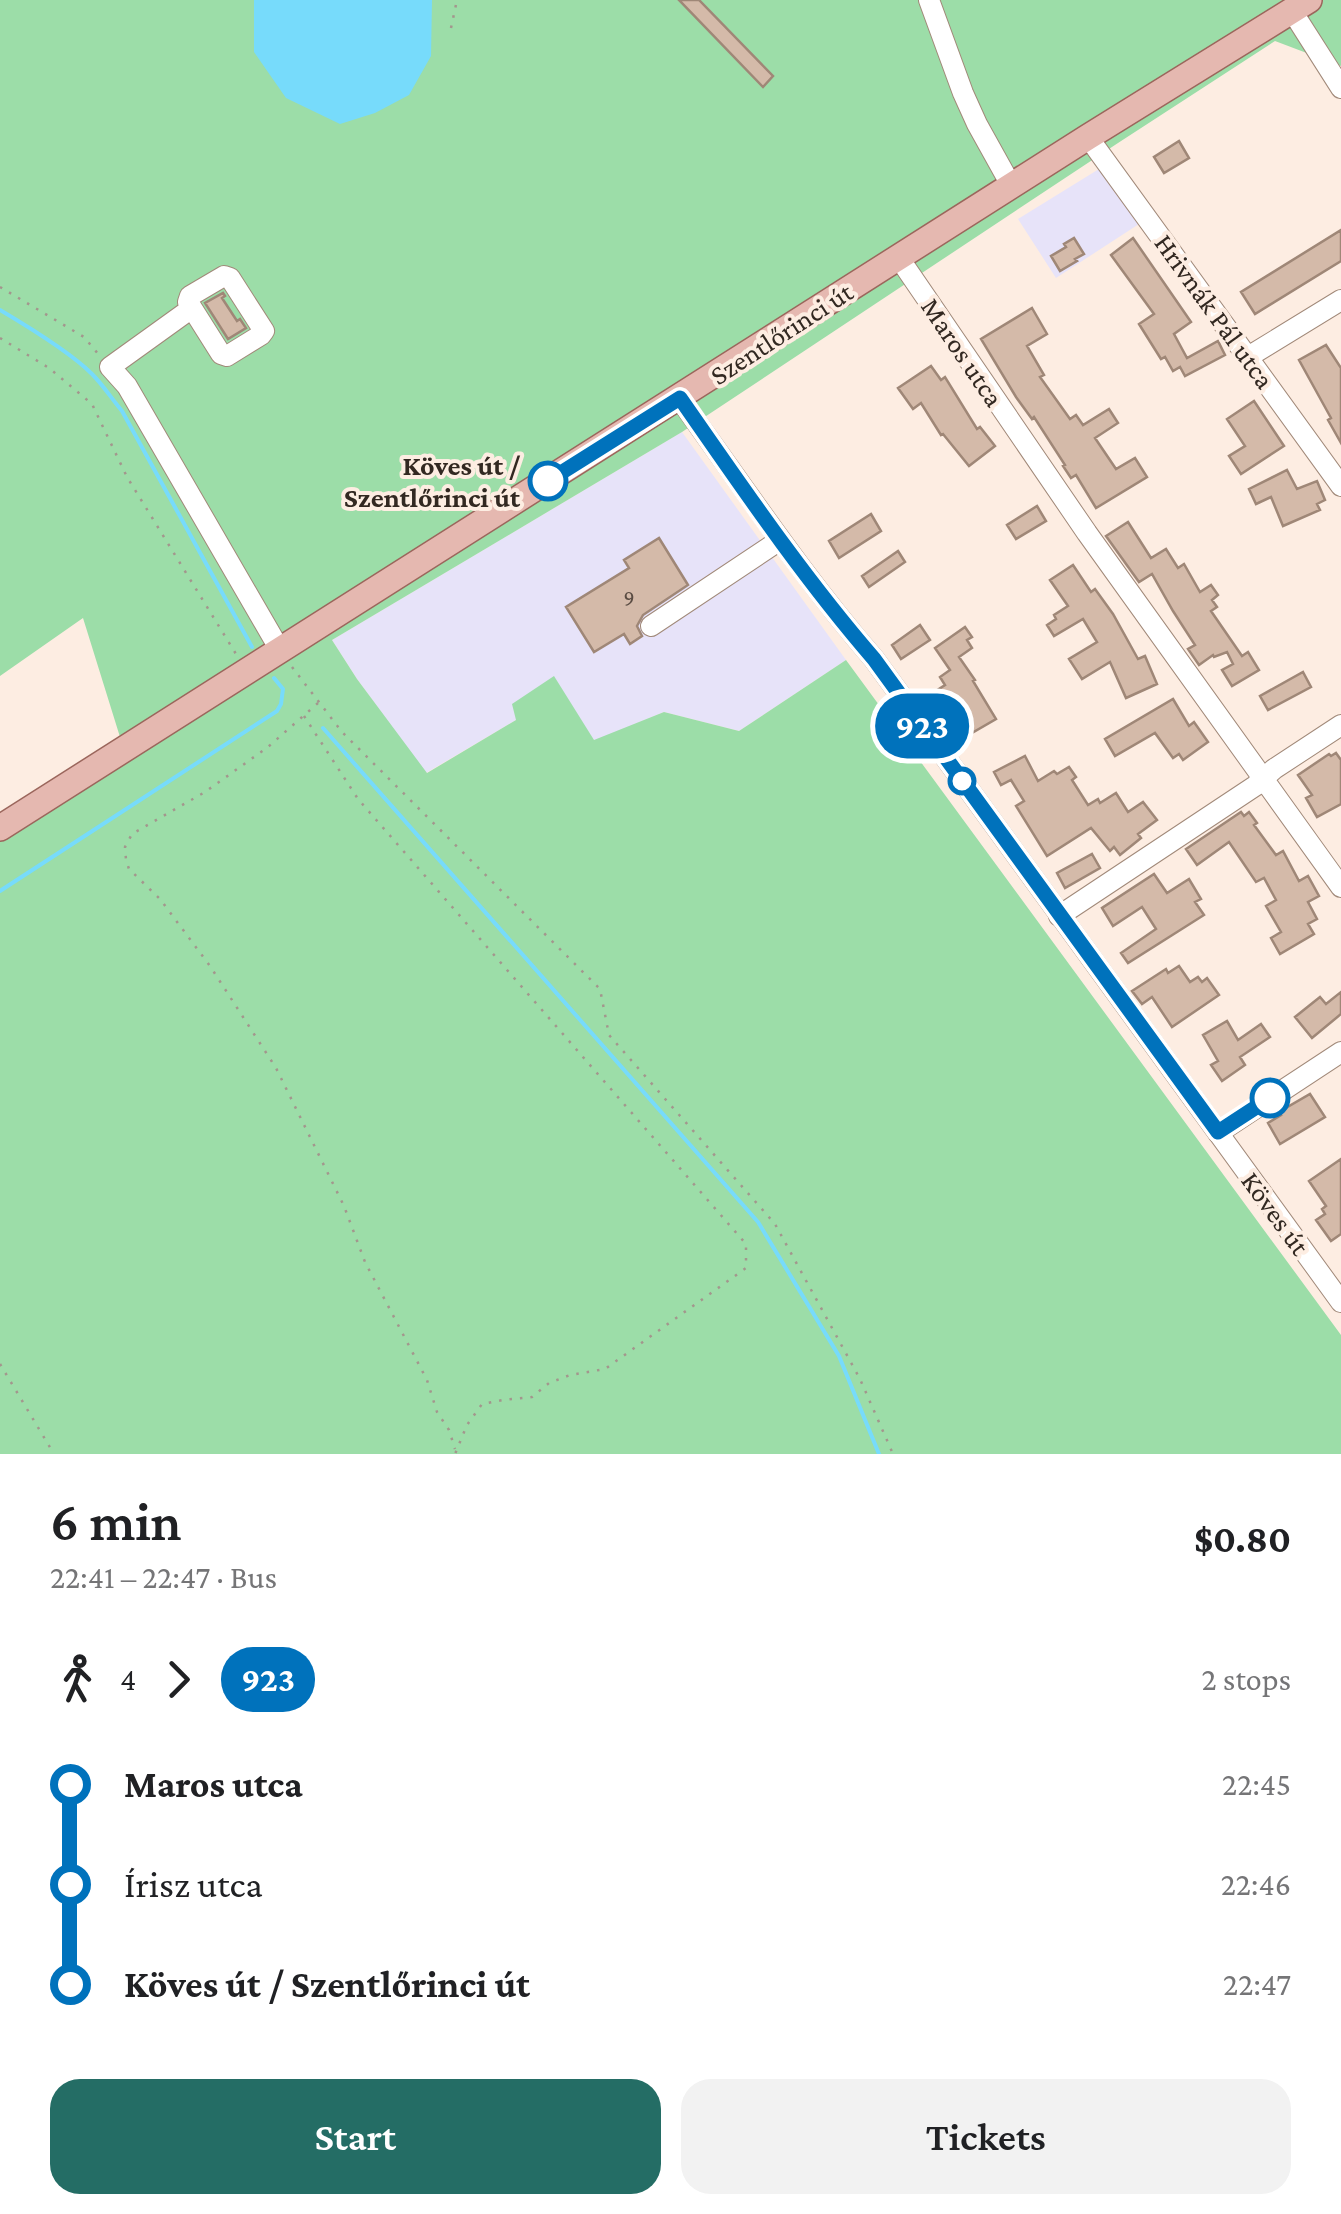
<!DOCTYPE html>
<html lang="en">
<head>
<meta charset="utf-8">
<style>
  body { margin:0; font-family:"Crimson Pro",serif; background:#f2f2f2; color:#202124; height:100vh; display:flex; flex-direction:column; font-size:38px; white-space:nowrap }
  * { box-sizing:border-box; margin:0 }
  p { font-size:32px; color:#757577 }
  .icon { flex:none; width:55px; height:55px; fill:none; stroke:currentColor; stroke-width:2; stroke-linecap:round; stroke-linejoin:round }
  .map { position:relative; height:1454px; overflow:hidden }
  .details { display:flex; flex-direction:column; background:#fff; flex:1 }
  .details>* { flex:none }
  .badge { padding:0 20px; border-radius:32px; font-size:35px; line-height:65px }
  .map>.badge { position:absolute; translate:-50% -50%; box-shadow:0 0 0 5px #fff }
  .legs { display:flex; align-items:center; gap:15px; height:110px; padding:0 50px; font-size:32px }
  .legs p { margin-inline-start:auto }
  .overview { display:flex; align-items:center; justify-content:space-between; height:170px; padding:0 50px }
  h1 { font-size:55px; font-weight:600; line-height:75px }
  .cta { display:flex; gap:20px; margin-top:auto; padding:20px 50px }
  .cta a { flex:1; height:115px; border-radius:30px; background:#246d65; color:#fff; font-size:40px; font-weight:600; line-height:115px; text-align:center }
  .cta a+a { background:#f2f2f2; color:#202124 }
  ul { padding:0 50px; list-style:none }
  li { display:flex; align-items:center; gap:35px; height:100px; font-size:38px }
  li i { display:grid; place-items:center; width:15px; height:100%; margin:0 12px; background:currentColor }
  li i::after { content:''; width:25px; height:25px; margin:-12px; border:8px solid; border-radius:50%; background:#fff }
  li p { margin-inline-start:auto }
  li:first-child i { background:linear-gradient(#0000 50%,currentColor 0) }
  li:last-child i { background:linear-gradient(currentColor 50%,#0000 0) }
  .map>svg:first-child { display:block }
  .commercial { fill:#e7e3f9 }
  .green { fill:#9cdda8 }
  .water { fill:#77dbfb }
  .lines { fill:none; stroke-linecap:round; stroke-linejoin:round }
  .stream { stroke:#77dbfb; stroke-width:4 }
  .building { fill:#d4baa9; stroke:#9f8777; stroke-width:2.5 }
  .minor-casing { stroke:#a18979; stroke-width:22 }
  .major-casing { stroke:#9b665c; stroke-width:28 }
  .path { stroke:#a3968d; stroke-width:2.5; stroke-dasharray:2.5 8; stroke-linecap:butt }
  .minor { stroke:#fff; stroke-width:20 }
  .major { stroke:#e5b8b0; stroke-width:25 }
  .line-1-casing { stroke:#fff; stroke-width:22 }
  .line-1 { stroke:#0072bc; stroke-width:15 }
  .stop-1-dot { fill:#fff; stroke:#0072bc; stroke-width:5 }
  .labels { text-anchor:middle; stroke-width:8; stroke-linejoin:round; paint-order:stroke }
  .number-label { font-size:22px; fill:#5a4c43 }
  .street-label { font-size:28px; fill:#322821; stroke:#fdede2 }
  .stop-label { font-size:28px; font-weight:bold; fill:#322821; stroke:#fdede2; text-anchor:end }
</style>
</head>
<body>
<div class="map">
<svg width="1341" height="1454" viewBox="0 0 1341 1454">
  <rect width="100%" height="100%" fill="#fdede2"/>
  <path class="commercial" d="M1099,169L1139,224L1056,278L1018,219Z
    M682,432L846,660L739,731L664,712L594,741L554,677L516,720L426,773L357,679L332,640Z"/>
  <path class="green" d="M0,0H1341V66L1275,41L1118,143L682,432L332,640L357,679L427,773L516,720L512,704L554,676L594,740L664,712L739,731L846,660L1341,1335V1454H0V813L120,737L83,618L0,676Z"/>
  <path class="water" d="M254,0H432L431,56L409,95L375,113L340,124L286,98L254,52Z"/>
  <g class="lines">
    <path class="stream" d="M0,310C27,326 70,352 92,374C103,385 112,399 122,411L252,647
      M323,728L758,1222L839,1356L879,1454
      M0,891L277,711L281,704L283,689L274,678"/>
  </g>
  <path class="building" d="M679,0H699L773,76L763,87Z
    M1179,141L1189,158L1164,173L1154,157Z
    M1341,230V261L1255,314L1241,292Z
    M1074,238L1084,254L1075,259L1077,261L1060,271L1051,256L1066,247L1064,244Z
    M1133,238L1191,322L1174,334L1187,358L1218,341L1225,355L1185,376L1180,367L1173,371L1165,357L1161,359L1139,324L1154,314L1111,255Z
    M223,293L225,296L222,298L237,321L240,319L246,328L228,339L205,303Z
    M1032,308L1047,334L1027,346L1044,375L1040,377L1070,419L1076,415L1083,425L1109,409L1118,423L1095,438L1116,469L1135,458L1147,477L1096,508L1076,475L1071,478L1063,466L1065,465L1034,417L1032,419L1016,397L981,339Z
    M1326,345L1341,368V443L1328,420L1331,418L1299,360Z
    M931,366L941,380L945,377L977,429L980,427L995,446L969,466L943,434L941,435L921,403L913,409L898,388Z
    M1254,401L1284,446L1241,474L1229,456L1245,446L1227,419Z
    M1287,470L1297,489L1317,481L1325,500L1317,504L1320,510L1283,526L1271,497L1256,504L1249,489Z
    M1037,506L1046,521L1016,539L1007,525Z
    M871,514L881,531L839,558L829,541Z
    M1128,522L1151,558L1166,549L1178,568L1184,564L1200,592L1211,585L1218,595L1212,600L1217,607L1211,611L1242,656L1248,652L1259,670L1232,686L1222,670L1233,664L1227,652L1214,657L1213,655L1199,665L1188,649L1195,645L1173,611L1152,574L1139,582L1106,536Z
    M659,538L688,585L643,615L637,626L642,636L630,644L624,634L594,652L566,607L629,568L624,560Z
    M898,551L905,562L869,587L862,576Z
    M1073,565L1091,592L1095,589L1113,614L1138,659L1145,656L1157,684L1126,698L1110,662L1082,679L1069,659L1097,642L1083,619L1054,636L1047,625L1056,619L1054,615L1068,606L1050,580Z
    M920,625L930,640L901,659L892,645Z
    M965,627L972,637L967,640L972,648L959,657L975,680L973,681L996,719L958,741L941,712L946,710L934,692L945,685L940,677L950,670L935,648Z
    M1303,672L1311,687L1268,710L1260,696Z
    M1173,699L1189,726L1194,722L1208,742L1183,760L1179,754L1173,758L1155,733L1115,756L1105,739Z
    M1336,753L1341,760V804L1317,817L1306,798L1312,795L1298,775L1329,754L1331,756Z
    M1025,756L1038,781L1054,771L1057,774L1069,767L1076,777L1072,780L1088,805L1098,799L1100,803L1116,793L1128,812L1143,802L1157,820L1138,834L1141,838L1120,855L1114,847L1110,851L1091,828L1047,856L1016,806L1024,801L1011,780L1001,785L994,772Z
    M1241,812L1244,816L1249,812L1257,823L1254,825L1276,855L1283,851L1299,881L1308,876L1319,896L1308,902L1317,919L1308,924L1314,934L1280,954L1271,938L1281,932L1266,906L1276,900L1264,878L1256,882L1229,842L1197,865L1186,849Z
    M1092,854L1100,868L1065,888L1057,873Z
    M1154,874L1167,893L1189,879L1201,899L1195,902L1204,915L1128,963L1121,953L1156,929L1142,907L1113,926L1102,908Z
    M1179,966L1190,982L1198,977L1202,982L1207,978L1219,995L1172,1027L1152,997L1142,1004L1132,991L1166,969L1168,973Z
    M1341,992V1014L1312,1038L1295,1017L1320,997L1326,1004Z
    M1227,1021L1238,1040L1261,1024L1270,1037L1240,1057L1245,1065L1222,1081L1211,1065L1218,1061L1203,1035Z
    M1310,1094L1325,1117L1280,1144L1268,1123L1281,1115L1279,1112Z
    M1341,1159V1234L1331,1241L1316,1220L1325,1214L1322,1209L1326,1206L1309,1181Z"/>
  <g class="lines">
    <defs>
      <path id="minor" d="M929,0L963,93L977,124L1012,187
        M1292,11L1341,88
        M1088,137L1341,486
        M899,258L1087,533L1341,887
        M192,308L221,354L227,356L261,335L264,331L230,278L224,276L190,296L188,302L192,308L110,367L127,386L280,650
        M1248,357L1341,300
        M679,398C743,486 803,577 874,659L1341,1302
        M651,626L780,540
        M1059,916L1255,786L1274,769L1341,725
        M1218,1133L1341,1052"/>
      <path id="major" d="M0,828L1088,137L1309,0"/>
    </defs>
    <use href="#minor" class="minor-casing"/>
    <use href="#major" class="major-casing"/>
    <path class="path" d="M451,28L457,0
      M0,287L84,337L99,355
      M0,338L49,368L92,404L127,477L236,654
      M292,667L342,732L600,989L609,1035L775,1224L860,1379L893,1454
      M318,703L268,747L205,792L132,834L125,847L126,860L129,869L160,899L210,966L276,1068L344,1206L365,1262L427,1380L437,1412L449,1430L455,1449
      M304,716L358,799L746,1244V1268L605,1369L570,1375L549,1383L532,1397L503,1400L482,1404L467,1425L455,1454
      M0,1364L54,1454"/>
    <use href="#minor" class="minor"/>
    <use href="#major" class="major"/>
  </g>
  <g class="lines">
    <defs>
      <path id="line-1" d="M548,481L680,398C742,487 803,577 874,659L1218,1132L1270,1098"/>
    </defs>
    <use href="#line-1" class="line-1-casing"/>
    <use href="#line-1" class="line-1"/>
  </g>
  <g class="stop-1-dot">
    <circle cx="548" cy="481" r="18"/>
    <circle cx="962" cy="781" r="12"/>
    <circle cx="1270" cy="1098" r="18"/>
  </g>
  <g class="labels">
    <g class="number-label">
      <text x="629" y="606">9</text>
    </g>
    <g class="street-label">
      <text transform="translate(1215 311) rotate(54)" y="10">Hrivnák Pál utca</text>
      <text transform="translate(781 333) rotate(-33)" y="10">Szentlőrinci út</text>
      <text transform="translate(963 352) rotate(56)" y="10">Maros utca</text>
      <text transform="translate(1276 1213) rotate(54)" y="10">Köves út</text>
    </g>
    <g class="stop-label">
      <text x="520" y="475">Köves út /<tspan x="520" dy="32">Szentlőrinci út</tspan></text>
    </g>
  </g>
</svg>
<b class="badge" style="left:922px;top:726px;background:#0072bc;color:#fff">923</b>
</div>
<section class="details">
<div class="overview"><div><h1>6 min</h1><p>22:41 – 22:47 · Bus</p></div><b>$0.80</b></div>
<div class="legs"><svg class="icon" aria-label="walk" viewBox="0 0 24 24"><circle cx="13" cy="4" r="2"/><path d="M13 8l-2 6 4 7M11 14l-3 7M7 12l3-4h3l4 4"/></svg>4<svg class="icon" aria-label="forward" viewBox="0 0 24 24"><path d="M9 5l7 7-7 7"/></svg><b class="badge" style="background:#0072bc;color:#fff">923</b><p>2 stops</p></div>
<ul>
<li><i style="color:#0072bc"></i><b>Maros utca</b><p>22:45</p></li>
<li><i style="color:#0072bc"></i><span>Írisz utca</span><p>22:46</p></li>
<li><i style="color:#0072bc"></i><b>Köves út / Szentlőrinci út</b><p>22:47</p></li>
</ul>
<div class="cta"><a>Start</a><a>Tickets</a></div>
</section>
</body>
</html>
